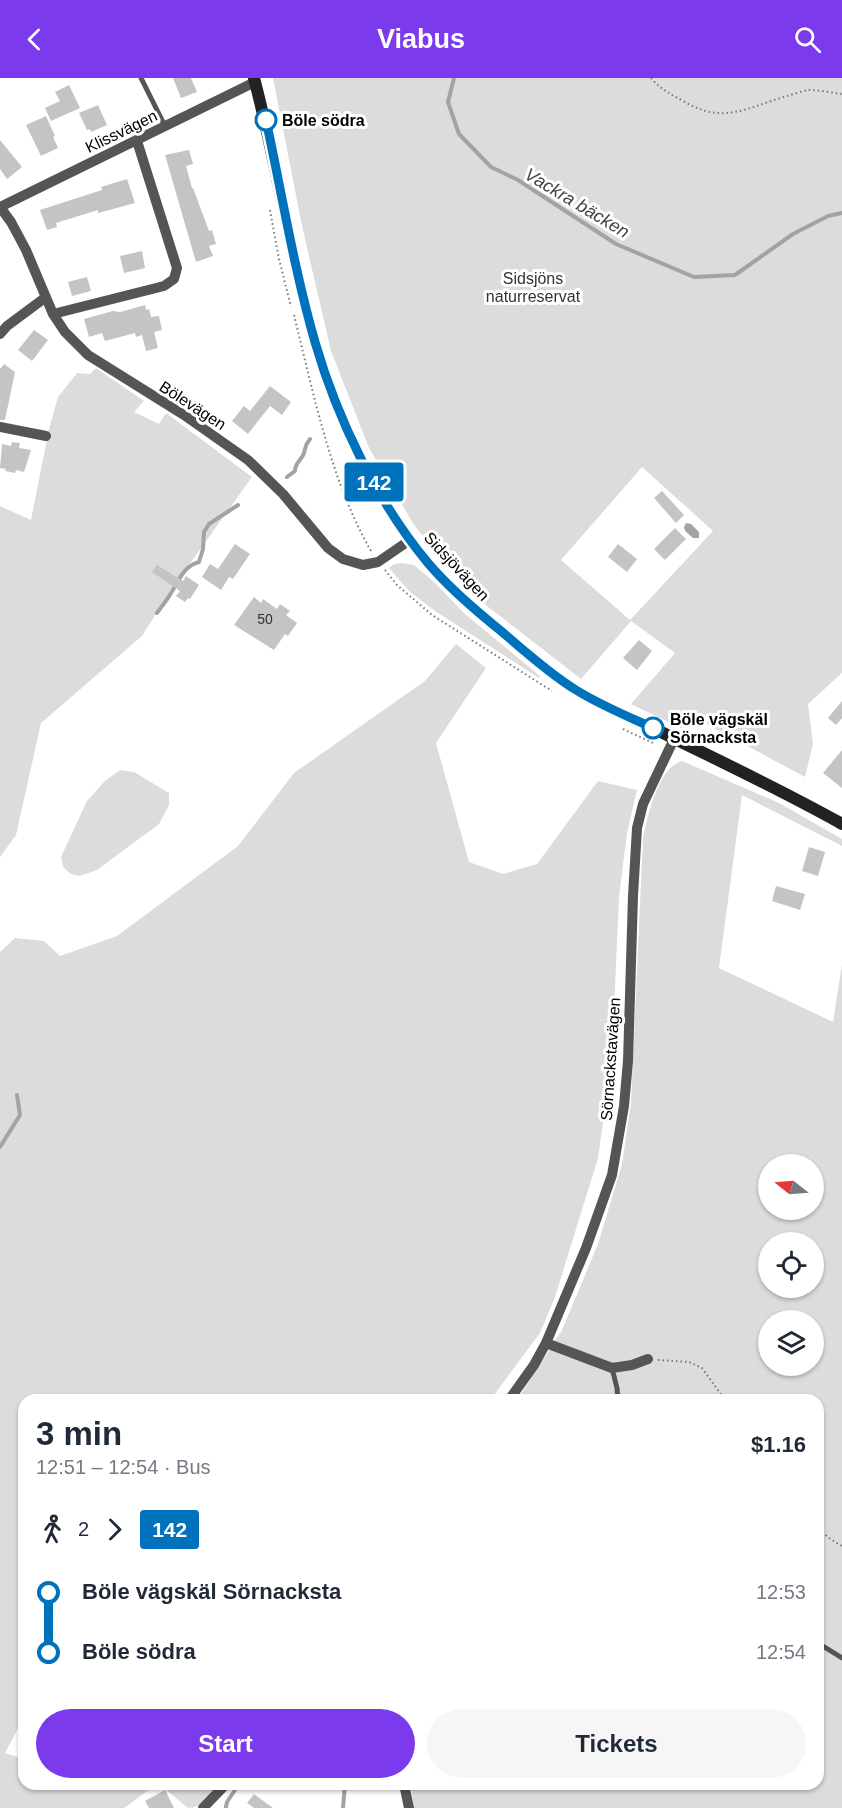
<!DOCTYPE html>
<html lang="en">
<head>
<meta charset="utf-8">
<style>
  body { margin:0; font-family:Arial,sans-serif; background:#f6f6f7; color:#1f2937; height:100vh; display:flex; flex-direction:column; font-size:22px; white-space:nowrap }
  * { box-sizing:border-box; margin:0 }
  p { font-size:20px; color:#747a83 }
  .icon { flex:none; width:33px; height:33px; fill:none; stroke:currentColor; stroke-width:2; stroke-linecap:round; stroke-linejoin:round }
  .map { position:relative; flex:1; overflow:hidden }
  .drawer { position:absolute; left:18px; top:1316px; width:806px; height:396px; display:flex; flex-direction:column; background:#fff; border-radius:18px; box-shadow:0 2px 4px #0004 }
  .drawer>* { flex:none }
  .badge { padding:0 12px; border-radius:4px; font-size:21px; line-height:39px }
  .needle { width:39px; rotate:287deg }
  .tools { position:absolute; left:758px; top:1076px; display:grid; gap:12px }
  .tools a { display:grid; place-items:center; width:66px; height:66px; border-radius:50%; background:#fff; box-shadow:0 2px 4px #0004; font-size:30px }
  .map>.badge { position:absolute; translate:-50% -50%; box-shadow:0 0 0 3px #fff }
  .legs { display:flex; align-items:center; gap:9px; height:66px; padding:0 18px; font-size:20px }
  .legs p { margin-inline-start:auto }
  .overview { display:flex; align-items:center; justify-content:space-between; height:102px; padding:0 18px }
  h1 { font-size:33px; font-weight:700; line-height:45px }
  .cta { display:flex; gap:12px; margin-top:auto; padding:12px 18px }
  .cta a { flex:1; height:69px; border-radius:36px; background:#7c3aed; color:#fff; font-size:24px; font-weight:700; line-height:69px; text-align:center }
  .cta a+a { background:#f6f6f7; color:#1f2937 }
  ul { padding:0 18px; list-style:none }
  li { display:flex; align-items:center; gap:21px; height:60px; font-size:22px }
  li i { display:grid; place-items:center; width:9px; height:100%; margin:0 8px; background:currentColor }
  li i::after { content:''; width:15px; height:15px; margin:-8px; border:4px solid; border-radius:50%; background:#fff }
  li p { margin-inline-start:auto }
  li:first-child i { background:linear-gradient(#0000 50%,currentColor 0) }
  li:last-child i { background:linear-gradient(currentColor 50%,#0000 0) }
  header { display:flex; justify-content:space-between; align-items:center; height:78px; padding:0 18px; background:#7c3aed; color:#fff; font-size:27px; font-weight:700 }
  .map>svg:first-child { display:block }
  .green { fill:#dcdcdc; fill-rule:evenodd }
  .water { fill:#a3a3a3 }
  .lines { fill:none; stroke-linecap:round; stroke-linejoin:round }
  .stream { stroke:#a3a3a3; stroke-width:4 }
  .building { fill:#c4c4c4 }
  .path { stroke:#777; stroke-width:2; stroke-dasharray:1.5 3; stroke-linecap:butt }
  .lane { stroke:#555; stroke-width:5 }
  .street { stroke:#555; stroke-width:10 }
  .secondary { stroke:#222; stroke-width:12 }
  .line-1-casing { stroke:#fff; stroke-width:14 }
  .line-1 { stroke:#0072bc; stroke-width:9 }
  .stop-1-dot { fill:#fff; stroke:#0072bc; stroke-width:3 }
  .labels { text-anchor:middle; stroke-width:6; stroke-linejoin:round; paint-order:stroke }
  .number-label { font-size:14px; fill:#313131 }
  .stop-label { font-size:16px; font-weight:bold; fill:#000; stroke:#fff; text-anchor:start }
  .street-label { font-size:16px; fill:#000; stroke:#fff }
  .park-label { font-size:16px; fill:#333; stroke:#fff }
  .water-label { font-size:18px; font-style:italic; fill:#444; stroke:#fff }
</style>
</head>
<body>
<header><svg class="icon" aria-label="back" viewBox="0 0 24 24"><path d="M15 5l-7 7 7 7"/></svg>Viabus<svg class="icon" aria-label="search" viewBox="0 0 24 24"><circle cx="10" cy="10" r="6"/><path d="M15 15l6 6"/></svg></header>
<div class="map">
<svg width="842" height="1730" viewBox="0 0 842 1730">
  <rect width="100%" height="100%" fill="#fff"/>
  <path class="green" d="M273,0H842V595L808,626L813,666L805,699L695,640L681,650L631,626L675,575L631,543L581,601L487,528L439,479L414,447L369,370L331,273L302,148ZM642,389L713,453L630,542L561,482Z
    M96,290L144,323L134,334L159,346L166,335L252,399L171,512L142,558L41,645L16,757L0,779V428L31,442L49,351L58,319L77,295L90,296Z
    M402,485L414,487L433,503L465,536L540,598L539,600L435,533L409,513L389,490L394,486Z
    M456,566L486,590L436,665L469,784L503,796L537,786L598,703L637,712L627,755L619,819L614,931L606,1023L598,1080L555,1219L540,1255L491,1321L24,1322V1639L5,1675L24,1681V1706H157L124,1730H0V874L15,860L44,863L60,878L117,858L238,768L294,695L425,603Z
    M682,683L779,725L842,761V768L742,717L719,890L833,944L842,886V1730H414L411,1706H818V1322L518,1321L562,1252L598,1166L622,1086L631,1025L643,759C648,738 658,689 682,683ZM768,1086H813V1131H768ZM768,1164H813V1209H768ZM768,1242H813V1287H768Z
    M120,692L134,694L169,715V727L159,746L97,792L80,798L71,796L63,789L61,779L87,723L105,703Z
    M159,1706H220C211,1716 202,1730 188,1730Z"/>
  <path class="water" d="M686,445L691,446L699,454V460H693L685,453L684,449Z"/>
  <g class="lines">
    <path class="stream" d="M454,0L448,24L459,56L491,89L518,102L616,166L694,199L735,197L793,156L828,138L842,135
      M287,399L295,393C295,384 302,382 304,375C306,368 305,367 310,361
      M157,535C162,528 167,522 171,515C179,503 183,488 199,484L203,471L204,454L209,446L238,427
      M0,1069L20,1037L17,1017
      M226,1729L227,1724L239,1706
      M343,1730L345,1706"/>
  </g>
  <path class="building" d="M173,0H191L197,14L181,20Z
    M69,7L80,30L51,43L45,30L60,23L55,14Z
    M98,27L107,47L91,54L90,51L87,52L79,35Z
    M46,38L55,58L53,59L58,70L41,78L26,47Z
    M0,62L22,89L7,101L0,91Z
    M189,72L193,86L186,88L192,110H193L209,153L212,152L216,166L209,168L213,178L196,184L165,77Z
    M127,101L135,125L98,135V132L56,145L57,149L47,152L40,132L102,112L101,109Z
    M142,173L145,190L124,195L120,178Z
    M87,199L91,213L72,218L68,204Z
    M145,227L146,232L149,231L151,239L159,238L162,252L154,254L158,270L146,273L142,257L136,259L135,255L105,263L102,255L89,259L84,241L113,233L120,234Z
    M34,252L48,262L32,283L18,272Z
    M4,286L15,294L5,342H0V291Z
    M270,308L291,324L282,337L270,328L248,356L232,343L244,328L250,333Z
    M12,364L20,365L19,370L31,372L24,394L16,392L15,395L5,393L6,391L0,390L2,366L11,368Z
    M662,413L684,437L676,445L654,420Z
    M675,450L686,461L665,482L654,471Z
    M235,466L250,476L233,501L229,499L221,512L202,499L210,486L218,491Z
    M618,466L637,481L627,494L608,479Z
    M157,487L183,503L186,498L199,507L190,521L188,520L185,524L176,518L180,513L152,494Z
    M254,519L261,525L263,521L277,531L280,526L290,533L286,537L297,545L288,558L285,556L274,572L234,547Z
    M639,562L652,573L637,592L623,580Z
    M842,623V640L836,647L828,640Z
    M842,672V710L823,695Z
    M809,769L825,774L818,798L802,793Z
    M776,808L805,816L800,832L772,823Z
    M165,1712L174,1730H149L145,1723Z
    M254,1716L273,1730H254L247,1725Z"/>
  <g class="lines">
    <path class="path" d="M651,0C660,11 672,17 685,24C724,47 748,29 787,18C794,16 802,13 809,12C820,12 832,15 842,16
      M270,132L279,181L291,229
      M294,237C314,317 330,401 371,473
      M385,492L397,507L432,537L552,613
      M623,651L653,665
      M658,1282L689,1284L702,1290L725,1322
      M818,1446C822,1457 832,1462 842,1468"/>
    <path class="lane" d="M141,0L165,48
      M612,1290L617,1310L618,1322
      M818,1565L842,1580"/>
    <path class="street" d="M0,129L11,144L26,172L53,236L65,254L88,277L184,337L248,382L283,416L328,470L343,481L363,487L378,484L410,462
      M0,129L255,4
      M53,236L164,208L174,201L177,190L137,63
      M0,256L7,248L46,219
      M0,349L46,358
      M546,1265L612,1290L632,1287L648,1281
      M509,1322L534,1287L546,1265L586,1170L612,1097L624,1028L628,983L633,818L637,750L643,726L674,661
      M404,1706L409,1730
      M203,1730L226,1706"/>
    <path class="secondary" d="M254,0C277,87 290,177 315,263C336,338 378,424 427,484C450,512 478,535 505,557C527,576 550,595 574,611C597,626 626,637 651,649C715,681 780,711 842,746"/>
  </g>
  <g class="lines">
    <defs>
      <path id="line-1" d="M266,42C282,116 294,191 315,264C337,340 377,424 428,485C449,510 475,532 501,553C523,572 551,597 576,612C600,627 627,638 653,650"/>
    </defs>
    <use href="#line-1" class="line-1-casing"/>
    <use href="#line-1" class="line-1"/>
  </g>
  <g class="stop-1-dot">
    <circle cx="266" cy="42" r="10"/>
    <circle cx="653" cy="650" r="10"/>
  </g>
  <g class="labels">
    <g class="number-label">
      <text x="265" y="546">50</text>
    </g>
    <g class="stop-label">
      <text x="282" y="48">Böle södra</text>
      <text x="670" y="647">Böle vägskäl<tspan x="670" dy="18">Sörnacksta</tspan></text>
    </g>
    <g class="street-label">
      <text transform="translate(121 53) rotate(-26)" y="6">Klissvägen</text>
      <text transform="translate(193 327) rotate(33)" y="6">Bölevägen</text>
      <text transform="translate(457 488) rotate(47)" y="6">Sidsjövägen</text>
      <text transform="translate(610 981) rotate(-86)" y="6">Sörnackstavägen</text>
    </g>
    <g class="park-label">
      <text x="533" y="206">Sidsjöns<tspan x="533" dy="18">naturreservat</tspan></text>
    </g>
    <g class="water-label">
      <text transform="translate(577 125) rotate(31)" y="6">Vackra bäcken</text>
    </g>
  </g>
</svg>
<div class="tools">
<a><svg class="needle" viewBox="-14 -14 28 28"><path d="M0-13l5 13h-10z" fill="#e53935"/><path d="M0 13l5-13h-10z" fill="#747a83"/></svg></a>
<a><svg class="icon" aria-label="locate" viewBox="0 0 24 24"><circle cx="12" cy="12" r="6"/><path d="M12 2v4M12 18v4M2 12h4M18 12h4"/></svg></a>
<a><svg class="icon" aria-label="layers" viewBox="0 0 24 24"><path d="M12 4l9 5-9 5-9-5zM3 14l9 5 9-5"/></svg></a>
</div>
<b class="badge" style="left:374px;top:404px;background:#0072bc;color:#fff">142</b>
<section class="drawer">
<div class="overview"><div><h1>3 min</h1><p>12:51 – 12:54 · Bus</p></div><b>$1.16</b></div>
<div class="legs"><svg class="icon" aria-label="walk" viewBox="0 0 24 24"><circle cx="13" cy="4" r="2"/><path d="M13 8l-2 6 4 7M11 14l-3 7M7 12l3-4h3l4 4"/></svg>2<svg class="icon" aria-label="forward" viewBox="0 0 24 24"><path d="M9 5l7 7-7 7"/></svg><b class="badge" style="background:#0072bc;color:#fff">142</b></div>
<ul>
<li><i style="color:#0072bc"></i><b>Böle vägskäl Sörnacksta</b><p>12:53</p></li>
<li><i style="color:#0072bc"></i><b>Böle södra</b><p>12:54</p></li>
</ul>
<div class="cta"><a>Start</a><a>Tickets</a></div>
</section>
</div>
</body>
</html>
